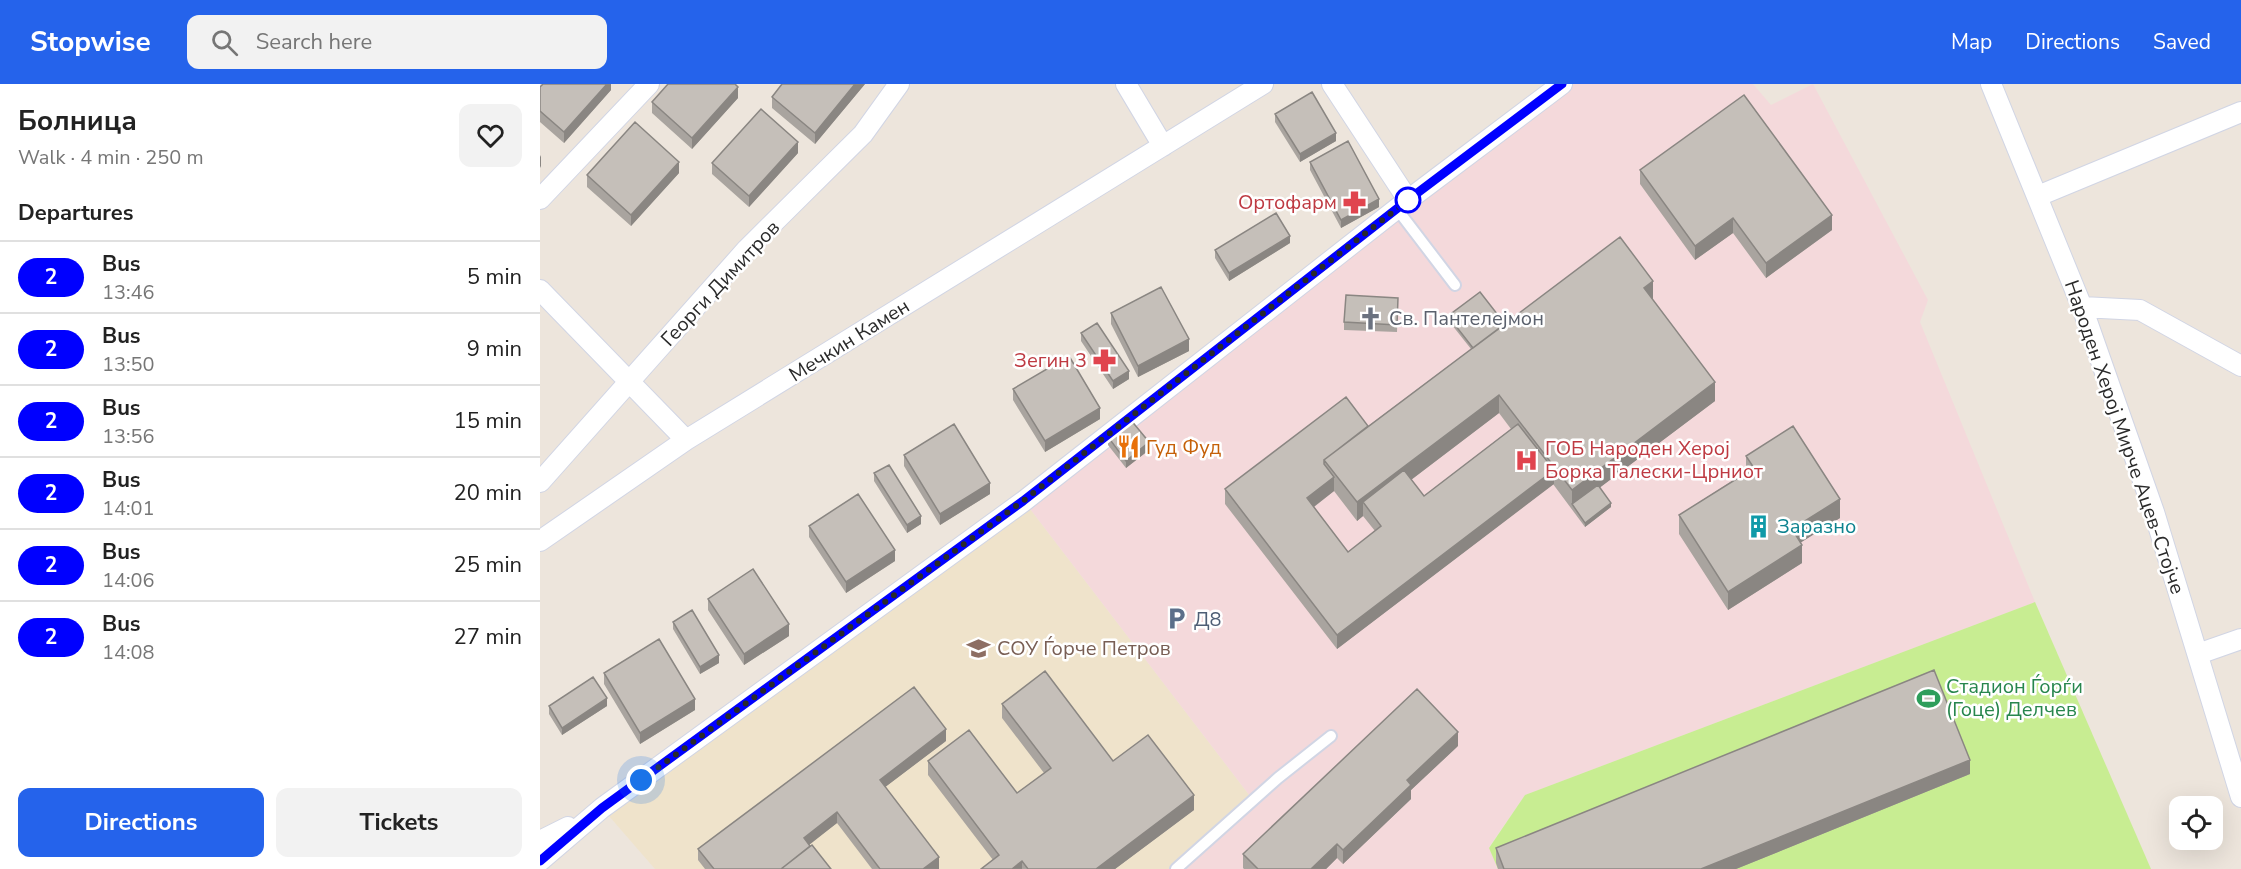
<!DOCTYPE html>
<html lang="en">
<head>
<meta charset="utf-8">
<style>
  body { margin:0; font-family:"Nunito Sans",sans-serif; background:#f2f2f2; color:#222; height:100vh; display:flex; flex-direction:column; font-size:22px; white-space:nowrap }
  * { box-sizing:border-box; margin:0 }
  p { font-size:20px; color:#767676 }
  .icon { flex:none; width:33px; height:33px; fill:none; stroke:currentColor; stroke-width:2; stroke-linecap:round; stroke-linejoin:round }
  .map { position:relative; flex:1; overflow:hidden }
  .drawer { display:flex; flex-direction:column; background:#fff; width:540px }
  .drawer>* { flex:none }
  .badge { padding:0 12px; border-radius:20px; font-size:21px; line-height:39px }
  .fabs { position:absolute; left:1629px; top:712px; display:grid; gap:12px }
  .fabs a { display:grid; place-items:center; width:54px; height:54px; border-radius:12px; background:#fff; box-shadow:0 6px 24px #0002; font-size:30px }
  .you { position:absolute; width:30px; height:30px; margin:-15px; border:4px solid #fff; border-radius:50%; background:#1a73e8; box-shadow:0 0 0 9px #1a73e833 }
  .map>.badge { position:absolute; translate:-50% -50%; box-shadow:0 0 0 3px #fff }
  h2 { padding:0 18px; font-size:22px; line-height:54px }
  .round { display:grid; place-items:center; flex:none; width:63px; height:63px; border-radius:12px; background:#f2f2f2 }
  .summary { display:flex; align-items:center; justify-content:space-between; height:102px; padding:0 18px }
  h1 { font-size:28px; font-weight:700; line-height:45px }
  .primary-button { display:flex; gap:12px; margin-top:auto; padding:12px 18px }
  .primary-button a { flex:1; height:69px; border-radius:12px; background:#2563eb; color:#fff; font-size:24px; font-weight:700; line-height:69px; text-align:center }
  .primary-button a+a { background:#f2f2f2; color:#222 }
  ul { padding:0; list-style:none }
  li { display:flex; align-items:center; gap:18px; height:72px; padding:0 18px; border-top:2px solid #e0e0e0 }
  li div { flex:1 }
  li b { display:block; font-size:22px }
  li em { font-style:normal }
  li .badge { min-width:66px; font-weight:700; text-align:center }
  header { display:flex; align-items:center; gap:36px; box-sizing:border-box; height:84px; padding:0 30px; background:#2563eb; color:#fff }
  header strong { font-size:28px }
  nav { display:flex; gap:33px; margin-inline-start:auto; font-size:21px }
  .search { width:420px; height:54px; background:#f2f2f2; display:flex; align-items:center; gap:15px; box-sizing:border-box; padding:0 21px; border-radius:12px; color:#767676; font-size:22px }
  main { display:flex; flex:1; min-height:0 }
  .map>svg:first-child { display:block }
  .education { fill:#efe3cb }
  .medical { fill:#f4d9db }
  .pitch { fill:#c8ed92 }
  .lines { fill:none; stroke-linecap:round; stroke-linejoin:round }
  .lane-casing { stroke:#d1d5e4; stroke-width:14 }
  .street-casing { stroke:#d1d5e4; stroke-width:22 }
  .lane { stroke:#fff; stroke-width:10 }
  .street { stroke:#fff; stroke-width:20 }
  .wall { fill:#a9a49f; fill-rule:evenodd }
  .shaded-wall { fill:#8a8682 }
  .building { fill:#c5bfb9; stroke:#8a8682; stroke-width:1.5 }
  .line-casing { stroke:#fff; stroke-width:14 }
  .line { stroke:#00f; stroke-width:9 }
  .walk { stroke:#2a2a2a; stroke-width:6; stroke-dasharray:0 10.8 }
  .stop-dot { fill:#fff; stroke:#00f; stroke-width:3 }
  .labels { text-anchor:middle; stroke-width:5; stroke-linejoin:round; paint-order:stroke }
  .health-label { font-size:20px; fill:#be3a42; stroke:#fff; text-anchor:end }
  .street-label { font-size:20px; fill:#2a2a2a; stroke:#fff }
  .worship-label { font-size:20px; fill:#5b616d; stroke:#fff; text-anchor:start }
  .food-label { font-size:20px; fill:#c56008; stroke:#fff; text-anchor:start }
  .culture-label { font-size:20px; fill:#0d838f; stroke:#fff; text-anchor:start }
  .service-label { font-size:20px; fill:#4e5e75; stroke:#fff; text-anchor:start }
  .education-label { font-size:20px; fill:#785e54; stroke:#fff; text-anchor:start }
  .leisure-label { font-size:20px; fill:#27864d; stroke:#fff; text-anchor:start }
</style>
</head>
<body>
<header>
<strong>Stopwise</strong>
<div class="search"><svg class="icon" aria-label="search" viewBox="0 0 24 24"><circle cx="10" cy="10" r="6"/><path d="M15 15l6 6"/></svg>Search here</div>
<nav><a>Map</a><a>Directions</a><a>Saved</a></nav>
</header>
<main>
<section class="drawer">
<div class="summary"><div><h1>Болница</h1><p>Walk · 4 min · 250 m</p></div><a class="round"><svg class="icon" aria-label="heart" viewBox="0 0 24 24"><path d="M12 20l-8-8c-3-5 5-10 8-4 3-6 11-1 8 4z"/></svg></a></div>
<h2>Departures</h2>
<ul>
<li><span class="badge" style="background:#00f;color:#fff">2</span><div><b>Bus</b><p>13:46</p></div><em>5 min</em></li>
<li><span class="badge" style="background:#00f;color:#fff">2</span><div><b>Bus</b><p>13:50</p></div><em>9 min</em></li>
<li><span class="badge" style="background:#00f;color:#fff">2</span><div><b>Bus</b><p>13:56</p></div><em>15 min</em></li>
<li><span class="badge" style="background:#00f;color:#fff">2</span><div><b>Bus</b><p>14:01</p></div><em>20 min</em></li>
<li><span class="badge" style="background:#00f;color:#fff">2</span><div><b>Bus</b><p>14:06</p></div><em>25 min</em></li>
<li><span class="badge" style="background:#00f;color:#fff">2</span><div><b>Bus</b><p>14:08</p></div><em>27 min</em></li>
</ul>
<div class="primary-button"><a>Directions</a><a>Tickets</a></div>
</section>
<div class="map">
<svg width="1701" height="785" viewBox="0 0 1701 785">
  <rect width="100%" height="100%" fill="#ede5dc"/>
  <path class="education" d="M484,417L710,712L630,785H115L62,724Z"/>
  <path class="medical" d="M1018,0H1213L1231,21L1273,0L1388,216L1380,238L1495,518L985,711L949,763L958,785H630L710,712L484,417Z"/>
  <path class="pitch" d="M1495,518L1611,785H958L949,764L985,711Z"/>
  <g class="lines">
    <defs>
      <path id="lane" d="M857,125L915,201
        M636,785L738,694L791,652"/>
      <path id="street" d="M586,0L623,62
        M792,0L868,116
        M1451,0L1542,223L1614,428L1701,713
        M1498,112L1701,28
        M0,115L109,0
        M0,206L146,356
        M1542,223L1600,226L1701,282
        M0,398L207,165L323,50L359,0
        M0,457L146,356L723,0
        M1658,570L1701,555
        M0,757L28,743
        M0,777L62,724L484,417L868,116L1022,0"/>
    </defs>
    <use href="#lane" class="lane-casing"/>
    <use href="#street" class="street-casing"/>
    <use href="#lane" class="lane"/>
    <use href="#street" class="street"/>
  </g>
  <path class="wall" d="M71,0V6L24,59L0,38V3Z
    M325,0L275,60L232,24V13Z
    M198,14L152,65L112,29V18Z
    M735,30L796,57L760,78L735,38Z
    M258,69L209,123L172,90V79Z
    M770,78L839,123L801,144L770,86Z
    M1100,86L1292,146L1226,194L1193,149L1155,176L1100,100Z
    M139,89L91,142L47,103V91Z
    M750,159L689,197L675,174V166Z
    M858,214L857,248L804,246V238Z
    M1113,216L1175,317L1059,404L1071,423L1045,443L1013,400L797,565L685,420V405L828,342L931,265L908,236V232L965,240ZM959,329L971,345L884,412L871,396ZM794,407L817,437L823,432L835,447L808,468L774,423Z
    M571,229L649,267L598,293L571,240Z
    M541,249L589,295L573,305L541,257Z
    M473,305L560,335L505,368L473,316Z
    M568,353L609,366L586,384L568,361Z
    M364,371L450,410L400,441L364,382Z
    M1206,372L1300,434L1261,458L1262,479L1188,526L1139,450V431L1206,388Z
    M334,389L381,440L367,449L334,397Z
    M269,442L355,477L306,509L269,453Z
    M168,515L249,552L204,581L168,526Z
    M133,538L179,579L160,590L133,545Z
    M64,589L155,626L100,660L64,600Z
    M462,620L573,677L654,726L575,785H441L453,776L388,691V677L477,709L504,689L462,634Z
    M9,622H67L22,651L9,630Z
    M406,657L345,703L399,785H332L297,739L269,760L291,785H165L158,776V765Z
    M918,662L871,706V715L803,780L797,774L786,785H704L703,784V770Z
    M1430,690L1196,785H958L956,779V764Z"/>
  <path class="shaded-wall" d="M67,0H71V6L24,59V48Z
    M315,0H325L275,60V49Z
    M198,3V14L152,65V54Z
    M796,49V57L760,78V70Z
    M258,58V69L209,123V112Z
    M1,71V82L0,84V73Z
    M139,78V89L91,142V131Z
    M839,115V123L801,144V136Z
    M1292,131V146L1226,194V179Z
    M1193,134V149L1155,176V162Z
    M750,152V159L689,197V189Z
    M1113,197V216L1104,223V204Z
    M649,255V267L598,293V282Z
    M589,287V295L573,305V297Z
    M1175,298V317L1034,423L1032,420V406Z
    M959,311V329L830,427L823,418V432L817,437V418Z
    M560,324V335L505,368V357Z
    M609,358V366L586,384V377Z
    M1014,386V400L797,565V551Z
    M794,393V407L767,428V414Z
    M450,399V410L400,441V430Z
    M1300,415V434L1252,464V445Z
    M1071,419V423L1045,443V439Z
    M381,432V440L367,449V441Z
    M1262,461V479L1188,526V508Z
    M355,466V477L306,509V498Z
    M249,540V552L204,581V570Z
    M179,571V579L160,590V583Z
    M67,614V622L22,651V644Z
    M155,615V626L100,660V649Z
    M406,645V657L340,707V696Z
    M918,648V662L871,706V715L803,780V766L867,696Z
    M1430,676V690L1196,785H1161Z
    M654,711V726L575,785H556Z
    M297,728V739L264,765V754Z
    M797,760V774L786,785H771Z
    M399,773V785H383Z
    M482,777V785H472Z"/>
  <path class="building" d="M3,0H67L24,48L0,27V3Z
    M128,0H195L198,3L152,54L112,18Z
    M242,0H315L275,49L232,13Z
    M772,8L796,49L760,70L735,30Z
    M1204,11L1292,131L1226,179L1193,134L1155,162L1100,86Z
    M221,25L258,58L209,112L172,79Z
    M95,38L139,78L91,131L47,91Z
    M808,57L839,115L801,136L770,78Z
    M736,129L750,152L689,189L675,166Z
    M1080,153L1113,197L1104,204L1175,298L1032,406L959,311L817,418L784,376Z
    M621,203L649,255L598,282L571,229Z
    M940,208L965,240L933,264L908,232Z
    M806,211L858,214L857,241L804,238Z
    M557,239L589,287L573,297L541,249Z
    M529,272L560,324L505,357L473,305Z
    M806,313L828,342L784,376V380L794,393L767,414L808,468L841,442L823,418L864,386L884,412L978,340L1014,386L797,551L685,405Z
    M590,335L609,358L586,377L568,353Z
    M414,340L450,399L400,430L364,371Z
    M1253,342L1300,415L1252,445L1262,461L1188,508L1139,431L1214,384L1206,372Z
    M349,381L381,432L367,441L334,389Z
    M1058,401L1071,419L1045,439L1032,420Z
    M318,410L355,466L306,498L269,442Z
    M213,485L249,540L204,570L168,515Z
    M152,526L179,571L160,583L133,538Z
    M119,555L155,615L100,649L64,589Z
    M1394,586L1430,676L1161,785H964L956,764Z
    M505,587L573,677L608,651L654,711L556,785H488L482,777L472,785H441L459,771L388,677L429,646L477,709L511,684L462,620Z
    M53,593L67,614L22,644L9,622Z
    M374,603L406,645L340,696L399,773L383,785H340L297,728L264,754L270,762L241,785H174L158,765Z
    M877,605L918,648L867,696L871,701L803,766L797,760L771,785H718L703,770Z
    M272,761L291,785H241Z"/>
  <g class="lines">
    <defs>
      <path id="line" d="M0,777L62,724L483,417L868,116L1022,0"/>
    </defs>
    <use href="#line" class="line-casing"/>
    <use href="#line" class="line"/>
    <path class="walk" d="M101,696L483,417L868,116"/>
  </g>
  <defs>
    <symbol id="pharmacy-bare" viewBox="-9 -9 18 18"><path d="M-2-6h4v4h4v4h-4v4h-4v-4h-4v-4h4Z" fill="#e0444e" stroke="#fff" stroke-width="2.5" paint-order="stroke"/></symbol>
    <symbol id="church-bare" viewBox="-9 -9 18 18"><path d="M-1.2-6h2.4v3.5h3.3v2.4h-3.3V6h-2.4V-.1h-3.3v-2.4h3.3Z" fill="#6b7280" stroke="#fff" stroke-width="2.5" paint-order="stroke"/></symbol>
    <symbol id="restaurant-bare" viewBox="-9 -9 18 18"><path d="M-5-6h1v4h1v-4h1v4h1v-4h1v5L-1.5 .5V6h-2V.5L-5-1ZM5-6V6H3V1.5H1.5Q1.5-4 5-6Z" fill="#e8710a" stroke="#fff" stroke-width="2.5" paint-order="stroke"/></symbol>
    <symbol id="hospital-bare" viewBox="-9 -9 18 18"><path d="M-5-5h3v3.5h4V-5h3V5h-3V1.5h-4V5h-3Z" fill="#e0444e" stroke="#fff" stroke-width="2.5" paint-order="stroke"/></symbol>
    <symbol id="building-bare" viewBox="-9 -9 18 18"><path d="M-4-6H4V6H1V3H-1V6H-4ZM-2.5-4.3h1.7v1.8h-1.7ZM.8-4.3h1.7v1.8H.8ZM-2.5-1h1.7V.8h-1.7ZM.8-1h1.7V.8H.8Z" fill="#0f9aa8" stroke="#fff" stroke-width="2.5" paint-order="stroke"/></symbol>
    <symbol id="parking-bare" viewBox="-9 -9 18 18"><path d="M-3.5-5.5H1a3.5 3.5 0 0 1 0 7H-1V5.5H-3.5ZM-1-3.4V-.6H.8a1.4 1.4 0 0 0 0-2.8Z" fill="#5c6f8a" stroke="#fff" stroke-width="2.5" paint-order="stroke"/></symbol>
    <symbol id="university-bare" viewBox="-9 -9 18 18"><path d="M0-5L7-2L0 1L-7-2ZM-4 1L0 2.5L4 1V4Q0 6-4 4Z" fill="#8d6e63" stroke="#fff" stroke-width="2.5" paint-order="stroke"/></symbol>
    <symbol id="stadium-bare" viewBox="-9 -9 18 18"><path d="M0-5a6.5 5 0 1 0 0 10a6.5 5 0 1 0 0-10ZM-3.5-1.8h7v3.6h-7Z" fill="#2e9e5b" stroke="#fff" stroke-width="2.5" paint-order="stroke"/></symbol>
  </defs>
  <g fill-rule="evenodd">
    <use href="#pharmacy-bare" x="798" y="102" width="33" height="33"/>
    <use href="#church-bare" x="814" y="218" width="33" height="33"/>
    <use href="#pharmacy-bare" x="548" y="260" width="33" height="33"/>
    <use href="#restaurant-bare" x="572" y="346" width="33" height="33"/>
    <use href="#hospital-bare" x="970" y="360" width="33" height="33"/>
    <use href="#building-bare" x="1202" y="426" width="33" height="33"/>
    <use href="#parking-bare" x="620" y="518" width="33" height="33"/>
    <use href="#university-bare" x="422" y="548" width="33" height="33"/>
    <use href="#stadium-bare" x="1372" y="598" width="33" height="33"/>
  </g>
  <circle class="stop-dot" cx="868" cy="116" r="12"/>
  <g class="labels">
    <g class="health-label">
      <text x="797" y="125">Ортофарм</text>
      <text x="547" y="283">Зегин 3</text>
      <text x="1005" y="371" text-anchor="start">ГОБ Народен Херој<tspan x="1005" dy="23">Борка Талески-Црниот</tspan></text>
    </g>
    <g class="street-label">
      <text transform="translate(180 199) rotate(-47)" y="7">Георги Димитров</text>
      <text transform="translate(309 256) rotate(-32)" y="7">Мечкин Камен</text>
      <text transform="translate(1585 353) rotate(71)" y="7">Народен Херој Мирче Ацев-Стојче</text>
    </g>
    <g class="worship-label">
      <text x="849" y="241">Св. Пантелејмон</text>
    </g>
    <g class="food-label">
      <text x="606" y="370">Гуд Фуд</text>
    </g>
    <g class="culture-label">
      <text x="1237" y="449">Заразно</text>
    </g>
    <g class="service-label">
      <text x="654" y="542">Д8</text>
    </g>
    <g class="education-label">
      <text x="457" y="571">СОУ Ѓорче Петров</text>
    </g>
    <g class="leisure-label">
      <text x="1406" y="609">Стадион Ѓорѓи<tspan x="1406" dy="23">(Гоце) Делчев</tspan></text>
    </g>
  </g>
</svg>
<div class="fabs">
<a><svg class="icon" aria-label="locate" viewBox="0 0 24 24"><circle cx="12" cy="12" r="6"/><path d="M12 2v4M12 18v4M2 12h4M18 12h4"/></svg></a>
</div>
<div class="you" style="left:101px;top:696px"></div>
</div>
</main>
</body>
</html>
